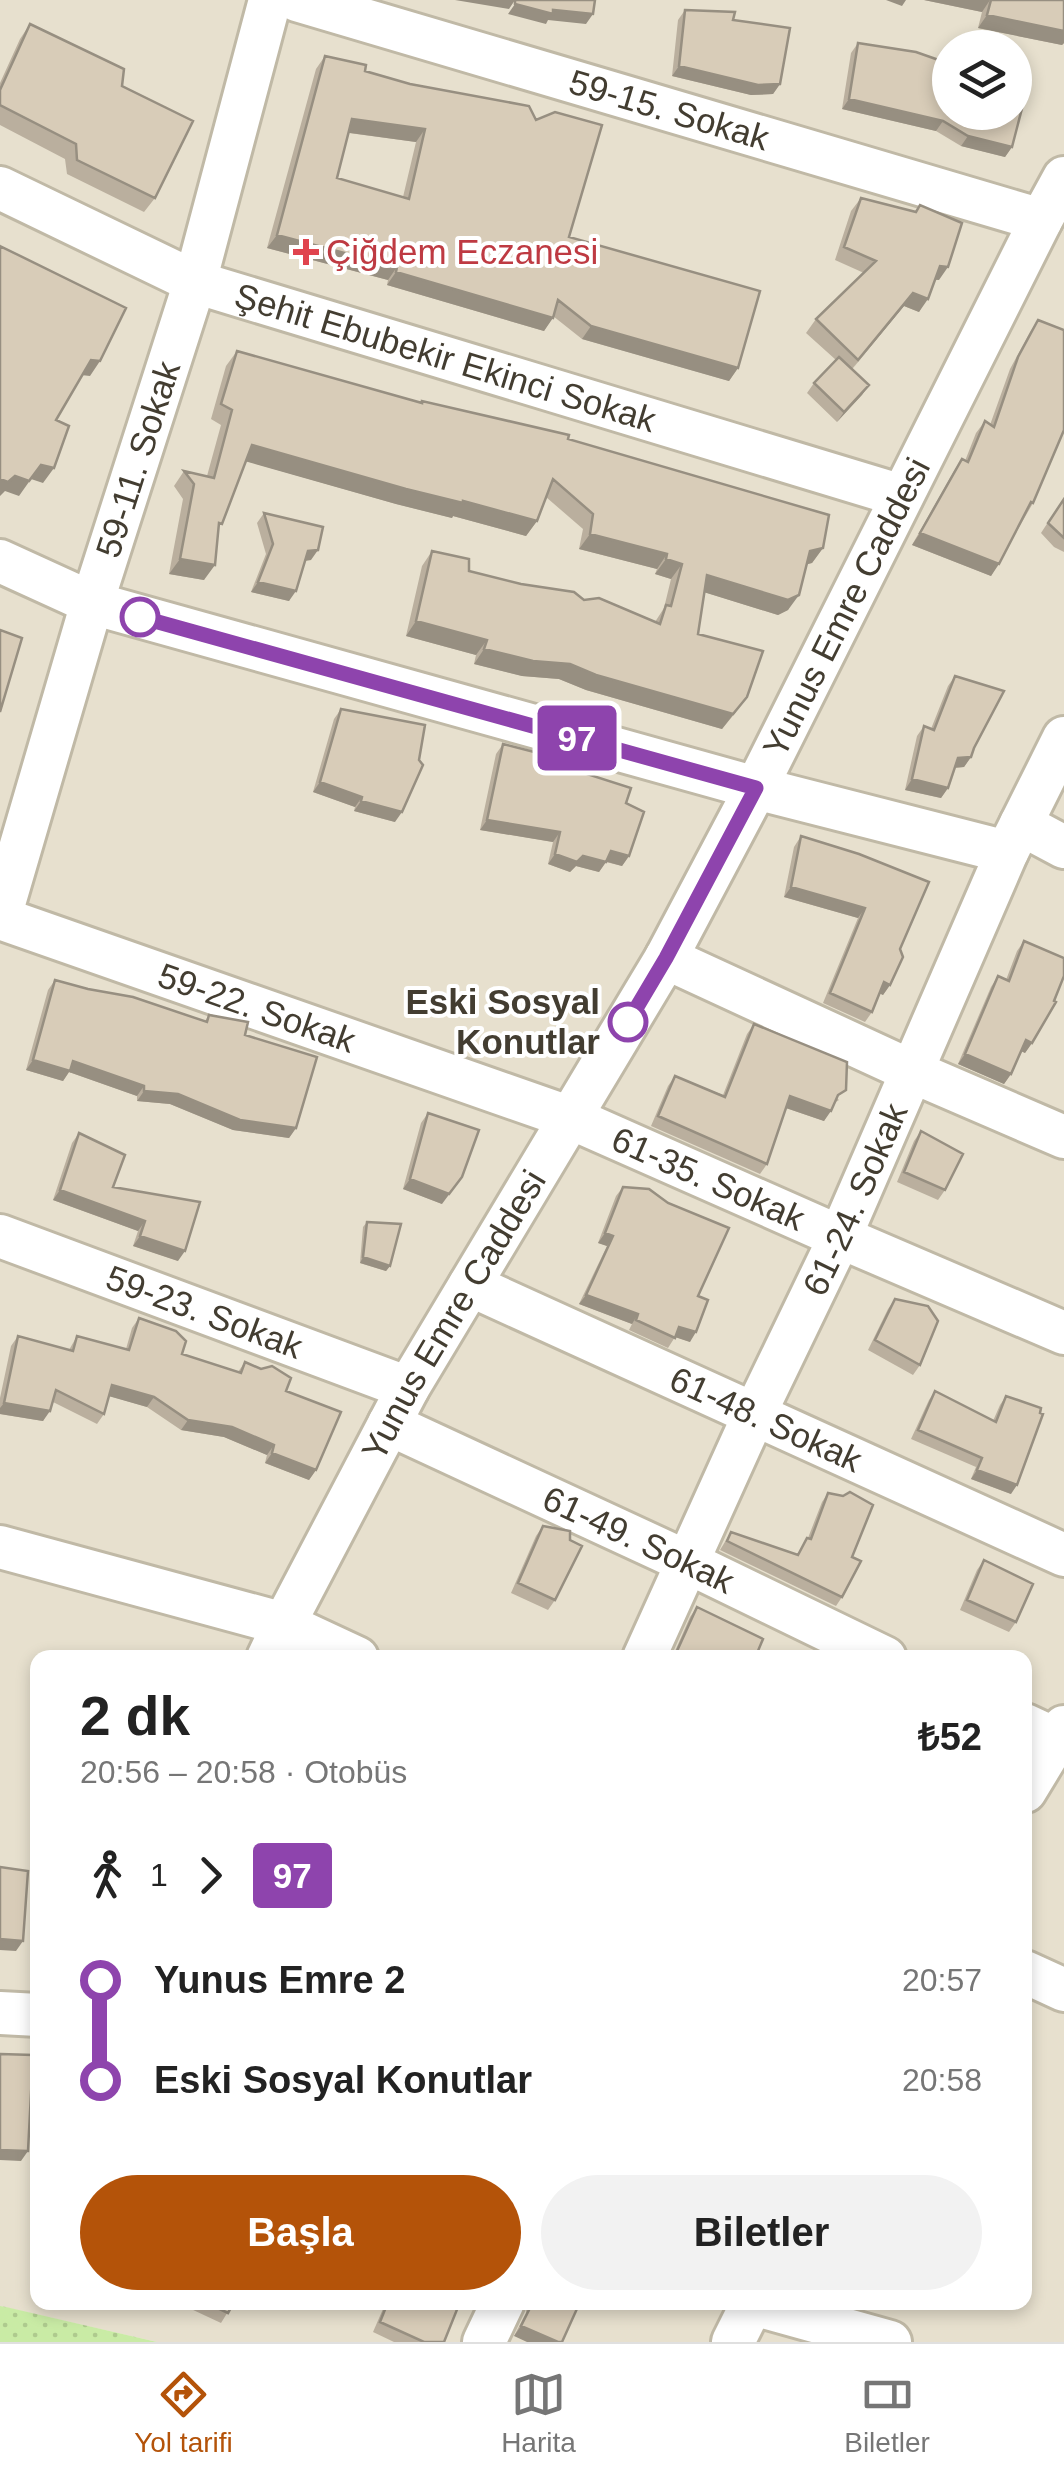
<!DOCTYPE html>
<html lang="tr">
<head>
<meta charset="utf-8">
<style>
  body { margin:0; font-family:Arial,sans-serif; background:#f2f2f2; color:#222; height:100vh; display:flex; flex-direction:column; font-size:38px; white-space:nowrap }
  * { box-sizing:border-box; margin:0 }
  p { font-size:32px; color:#767676 }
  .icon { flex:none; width:55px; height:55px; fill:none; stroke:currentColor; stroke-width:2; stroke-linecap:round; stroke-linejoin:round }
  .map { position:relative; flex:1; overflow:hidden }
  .details { position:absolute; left:30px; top:1650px; width:1002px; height:660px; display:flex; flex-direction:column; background:#fff; border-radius:20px; box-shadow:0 5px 15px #0003 }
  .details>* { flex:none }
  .badge { padding:0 20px; border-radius:8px; font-size:35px; line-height:65px }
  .fabs { position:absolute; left:932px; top:30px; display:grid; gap:20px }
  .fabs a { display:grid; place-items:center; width:100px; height:100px; border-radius:50%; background:#fff; box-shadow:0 5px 15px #0003; font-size:50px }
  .map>.badge { position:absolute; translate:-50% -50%; box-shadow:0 0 0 5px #fff }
  .legs { display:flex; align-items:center; gap:15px; height:110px; padding:0 50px; font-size:32px }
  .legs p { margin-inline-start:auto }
  .summary { display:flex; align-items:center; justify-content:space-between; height:170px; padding:0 50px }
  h1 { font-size:55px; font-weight:600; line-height:75px }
  .primary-button { display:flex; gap:20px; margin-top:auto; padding:20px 50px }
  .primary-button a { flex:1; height:115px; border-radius:60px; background:#b45309; color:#fff; font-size:40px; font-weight:600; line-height:115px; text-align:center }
  .primary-button a+a { background:#f2f2f2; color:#222 }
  ul { padding:0 50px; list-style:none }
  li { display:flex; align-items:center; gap:35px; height:100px; font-size:38px }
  li i { display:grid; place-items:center; width:15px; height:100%; margin:0 12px; background:currentColor }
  li i::after { content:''; width:25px; height:25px; margin:-12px; border:8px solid; border-radius:50%; background:#fff }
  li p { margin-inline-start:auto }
  li:first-child i { background:linear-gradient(#0000 50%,currentColor 0) }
  li:last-child i { background:linear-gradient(currentColor 50%,#0000 0) }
  .menu { display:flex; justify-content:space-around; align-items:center; height:140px; border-top:2px solid #e0e0e0; background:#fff; font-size:28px; color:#767676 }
  .menu a { display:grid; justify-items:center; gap:5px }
  .menu .selected { color:#b45309 }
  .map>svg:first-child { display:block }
  .residential { fill:#e7e0ce; fill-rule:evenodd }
  .green { fill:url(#green-dots) }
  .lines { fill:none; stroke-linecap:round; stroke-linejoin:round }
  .minor-casing { stroke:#c0b9a6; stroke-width:48 }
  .minor { stroke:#fff; stroke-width:42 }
  .wall { fill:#baaf9e; fill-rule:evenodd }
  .shaded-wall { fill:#978f81 }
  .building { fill:#d8ccb8; stroke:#978f81; stroke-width:2.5; fill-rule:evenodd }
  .line-1-casing { stroke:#fff; stroke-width:22 }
  .line-1 { stroke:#8e44ad; stroke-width:15 }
  .health-dot { fill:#e0444e; stroke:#fff; stroke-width:4 }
  .stop-1-dot { fill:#fff; stroke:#8e44ad; stroke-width:5 }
  .labels { text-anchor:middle; stroke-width:8; stroke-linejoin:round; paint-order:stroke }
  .street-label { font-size:35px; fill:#433d31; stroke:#fff }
  .health-label { font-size:35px; fill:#be3a42; stroke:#fff; text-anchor:start }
  .stop-label { font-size:35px; font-weight:bold; fill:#433d31; stroke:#fff; text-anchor:end }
</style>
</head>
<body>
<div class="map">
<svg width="1064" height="2342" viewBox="0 0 1064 2342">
  <defs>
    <pattern id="green-dots" width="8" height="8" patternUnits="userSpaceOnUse" patternTransform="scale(2.5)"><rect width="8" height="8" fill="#c9eba5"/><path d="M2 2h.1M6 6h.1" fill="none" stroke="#aeca8e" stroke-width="1.8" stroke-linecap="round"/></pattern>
  </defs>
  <rect width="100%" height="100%" fill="#f2ede1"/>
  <path class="residential" d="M0,0H1064V2342H157L0,2306ZM950,48H1015V112H950ZM38,1658H1025V2302H38Z"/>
  <path class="green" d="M0,2306L6,2307L157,2342H0Z"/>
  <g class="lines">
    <defs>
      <g id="minor">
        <path id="s1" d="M297,0L1041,220"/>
        <path id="s2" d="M0,188L195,282L902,496"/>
        <path d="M0,561L92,603L756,788L1007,852"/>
        <path d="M1021,824L1064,847"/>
        <path id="s3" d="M0,917L92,603L195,282L270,0"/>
        <path id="s4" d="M0,918L571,1118L840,1237L1064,1333"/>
        <path d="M666,958L911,1071L1064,1137"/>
        <path id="s5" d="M0,1236L408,1388"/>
        <path id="s6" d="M470,1285L1064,1555"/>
        <path id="s7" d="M389,1424L687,1562L885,1658"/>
        <path d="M0,1547L284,1624L357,1658"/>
        <path id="s8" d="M268,1658L284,1624L408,1388L666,958L756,788L1041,220L1064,178"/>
        <path id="s9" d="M644,1658L754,1415L840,1237L1007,852L1064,738"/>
        <path d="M1025,1725L1057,1740"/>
        <path d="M1025,1791L1064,1727"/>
        <path d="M1025,1972L1064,1990"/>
        <path d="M0,2013L38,2015"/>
        <path d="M746,2302L890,2342"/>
        <path d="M484,2342L503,2302"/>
        <path d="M733,2342L753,2302"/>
      </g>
    </defs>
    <use href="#minor" class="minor-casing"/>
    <use href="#minor" class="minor"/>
  </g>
  <path class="wall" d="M924,0H1064V43L1062,45L978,28L982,12Z
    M685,10L733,20L780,84L773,94L751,95L672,76L678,20Z
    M30,24L155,198L144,212L67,174L65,159L0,125V83L20,39Z
    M858,43L1012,147L1005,157L961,146L936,131L842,109L851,53Z
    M325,56L365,71L569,237L738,368L729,381L582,339L553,316L544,331L387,285L388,280L267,248L316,69ZM349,133L416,142L403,197L337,178Z
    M861,198L915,212L920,205L939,280H935L919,312L904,306L852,369L869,385L837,422L807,393L814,383L836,360L806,333L816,319L864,273L835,260L851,211Z
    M1038,320L1033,503L991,576L912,545L954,471L962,459L965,461L976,433L985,421L990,425L1010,369L1030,332Z
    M237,351L421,403L568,439L823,548L812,563L807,564L788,610L778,615L704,592L698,634L736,712L722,729L586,690L559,679L522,676L474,664L476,655L406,636L422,566L432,551L469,571L584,600L655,622L664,608L671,579L655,574L657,569L579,549L583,529L546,497L537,521L526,536L453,516L452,518L396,504L246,461L218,529L204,580L169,574L183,499L174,486L184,471L207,476L221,425L211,419L226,366Z
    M1064,498V552L1054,547L1041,533Z
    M264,513L311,560L305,561L289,601L251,592L266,554L257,523Z
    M955,676L974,748L971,757L964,767L955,768L948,788L941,798L905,790L917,736L924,726L931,729L948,686Z
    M341,709L395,822L354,811L355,807L313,792L334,719Z
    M503,744L537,758L626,803L629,856L622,866L606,862L599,872L576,866L570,872L548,864L553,842L480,830L496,754Z
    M801,836L900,949L890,985L883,995L879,993L872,1012L865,1022L823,1003L858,918L784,897L794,847Z
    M1024,941L1032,1043L1025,1053L1021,1051L1011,1074L1004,1084L958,1064L991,987L998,976L1006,980L1017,951Z
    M55,980L205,1021L209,1015L245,1035L296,1128L289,1138L233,1130L170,1104L137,1101V1096L69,1072L63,1081L26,1070L48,990Z
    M754,1024L839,1100L834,1103L824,1121L786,1108L767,1164L760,1174L651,1126L668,1086L675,1076L723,1095L747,1034Z
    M428,1113L442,1204L403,1189L421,1123Z
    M921,1131L945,1190L938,1200L897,1182L914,1141Z
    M79,1133L113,1187L178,1261L133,1246L138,1231L53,1200L72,1143Z
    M623,1187L698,1296L690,1342L675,1337L668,1348L629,1330L632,1324L579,1304L607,1246L598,1243L616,1196Z
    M367,1222L390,1266L386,1271L360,1263L363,1227Z
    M895,1299L920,1365L913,1375L868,1350L888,1309Z
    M139,1318L182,1354L238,1372L245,1362L286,1391L316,1470L309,1480L265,1463L267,1455L224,1437L181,1430L147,1407L109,1396L104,1414L97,1424L53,1402L43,1421L0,1414V1398L11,1346L18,1336L69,1350L77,1336L126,1349L132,1328Z
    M935,1391L993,1421L1000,1405L1006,1396L1011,1494L971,1479L976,1467L911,1439L929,1400Z
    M828,1493L852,1557L842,1597L836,1606L720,1550L731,1532L797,1555L808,1538L822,1502Z
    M543,1526L555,1600L548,1610L511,1593L536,1536Z
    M984,1560L1016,1622L1009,1632L960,1610L977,1570Z
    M697,1607L755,1658H672L690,1617Z
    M176,2302H234L221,2323Z
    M386,2302H460L444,2342H394L373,2332Z
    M527,2302H580L514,2336L526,2313Z"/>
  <path class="shaded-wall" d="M455,0H515L509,9Z
    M886,0H906L902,6Z
    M924,0H990L982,12Z
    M515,4L593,14L586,24L548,20L546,24L508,14Z
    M987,15L1064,31V43L1062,45L978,28Z
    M679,66L780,84L773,94L751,95L672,76Z
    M849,99L943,121L936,131L842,109Z
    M352,119L425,129L416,142L343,132Z
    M968,136L1012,147L1005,157L961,146Z
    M277,235L397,267L388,280L267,248Z
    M940,266L948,267L939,280L931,279Z
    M396,272L553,318L544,331L387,285Z
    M913,293L928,299L919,312L904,306L849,373Z
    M591,326L738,368L729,381L582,339Z
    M91,360L100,361L90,376L81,375Z
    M869,385L862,395L837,422L844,412Z
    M252,445L463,501L537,521L526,536L453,516L452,518L396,504L241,460Z
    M41,465L54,468L43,483L31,479L19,496L5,491L0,496V479L15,476Z
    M920,533L999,564L991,576L912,545Z
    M590,534L667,554L657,569L579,549Z
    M823,548L812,563L800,566L810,551Z
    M318,550L311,560L301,561L308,551Z
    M180,559L215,565L204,580L169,574Z
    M666,559L682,564L671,579L655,574Z
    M707,575L799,595L788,610L778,615L697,590Z
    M258,582L296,591L289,601L251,592Z
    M416,621L487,640L476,655L406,636Z
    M484,649L570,664L747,697L722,729L586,690L559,679L522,676L474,664Z
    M971,757L964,767L950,768L958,758Z
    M912,779L948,788L941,798L905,790Z
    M320,782L362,797L355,807L313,792Z
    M361,801L402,812L395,822L354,811Z
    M487,820L560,832L553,842L480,830Z
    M611,851L629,856L622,866L604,861Z
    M555,854L583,856L606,862L599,872L576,866L570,872L548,864Z
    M791,887L865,908L858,918L784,897Z
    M884,982L890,985L883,995L877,992Z
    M1026,1040L1032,1043L1025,1053L1019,1050Z
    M965,1054L1011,1074L1004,1084L958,1064Z
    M33,1060L73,1061L144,1086L137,1096L69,1072L63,1081L26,1070Z
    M144,1091L178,1094L296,1128L289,1138L233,1130L170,1104L137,1101Z
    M790,1096L831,1111L824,1121L783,1107Z
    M462,1177L442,1204L403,1189L410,1179Z
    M60,1190L145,1221L138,1231L53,1200Z
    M605,1233L613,1236L607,1246L598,1243Z
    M140,1236L185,1251L178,1261L133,1246Z
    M363,1257L390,1266L386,1271L360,1263Z
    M586,1295L638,1314L632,1324L579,1304Z
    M679,1327L696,1332L690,1342L672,1336Z
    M112,1385L154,1397L147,1407L105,1395Z
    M4,1403L50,1411L43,1421L0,1414V1408Z
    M188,1420L232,1427L274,1445L267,1455L224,1437L181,1430Z
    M272,1453L316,1470L309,1480L265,1463Z
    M977,1470L1017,1485L1011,1494L971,1479Z
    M0,1939L23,1941L16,1951L0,1950Z
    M0,2150L28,2151L21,2161L0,2160Z
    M877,2302H903L899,2308Z
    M521,2326L558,2342H527L514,2336Z"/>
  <path class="building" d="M515,0H595L593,14L553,10V14L515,4Z
    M991,0H1064V31L987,15Z
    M685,10L735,12L733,20L790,28L780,84L758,85L679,66Z
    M30,24L124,69L122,86L193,121L155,198L77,160L76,144L0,105V90Z
    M858,43L916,52L950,64V112H1015V89L1026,93L1012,147L968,136L943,121L849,99Z
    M325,56L366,65L365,71L410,84L529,106L536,120L555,112L602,125L569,237L760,291L738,368L591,326L558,300L553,318L396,272L397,267L277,235ZM352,119L425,129L409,199L337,178Z
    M861,198L916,212L920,205L962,223L948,267L940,266L928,299L913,293L858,360L816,319L876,261L844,247Z
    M0,246L126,308L100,361L91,360L56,420L69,426L54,468L41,465L29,481L15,476L8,482L0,479Z
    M1038,320L1064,330V430L1033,503L1031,502L999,564L920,533L962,459L968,462L985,421L994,427L1018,357Z
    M237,351L422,403V401L569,435L568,439L829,515L823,548L810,551L799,595L788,600L707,575L698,634L763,651L747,697L733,714L596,675L570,664L533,661L484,649L487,640L416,621L432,551L469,559V571L521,584L574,592L584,600L599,598L660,624L666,605L671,606L682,564L666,559L667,554L590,534L593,514L553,479L537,521L463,501V503L406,489L252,445L222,524L219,523L215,565L180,559L194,484L184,471L214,478L232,410L221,404Z
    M839,357L869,385L844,412L814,383Z
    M1064,499V538L1048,523Z
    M264,513L323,527L318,550L308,551L296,591L258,582L273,544Z
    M0,630L22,638L0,712Z
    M955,676L1004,691L974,748L971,757L958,758L948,788L912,779L924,726L934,730Z
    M341,709L425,725L419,760L423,765L402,812L361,801L362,797L320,782Z
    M503,744L538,753L537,758L631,788L626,803L644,812L629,856L611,851L606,862L583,856L577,862L555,854L560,832L487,820Z
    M801,836L859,854L929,882L900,949L903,957L890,985L884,982L872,1012L830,993L865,908L791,887Z
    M1024,941L1064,958V976L1054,1001L1056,1002L1032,1043L1026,1040L1011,1074L965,1054L998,976L1009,981Z
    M55,980L88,989L133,997L207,1022L209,1015L248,1022L245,1035L317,1057L296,1128L240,1120L178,1094L144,1091V1086L73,1061L70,1071L33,1060Z
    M754,1024L847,1062L846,1090L838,1095L831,1111L790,1096L767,1164L658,1116L675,1076L725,1097Z
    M428,1113L479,1130L462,1177L449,1194L410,1179Z
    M921,1131L963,1154L945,1190L904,1172Z
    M79,1133L125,1155L113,1187L200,1202L185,1251L140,1236L145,1221L60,1190Z
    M623,1187L649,1189L668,1203L729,1228L698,1296L708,1300L696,1332L679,1327L675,1338L636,1320L638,1314L586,1295L613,1236L605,1233Z
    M367,1222L401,1224L390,1266L363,1257Z
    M895,1299L928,1306L938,1321L920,1365L875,1340Z
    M139,1318L176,1331L186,1341L182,1354L241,1373L245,1362L261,1369L272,1366L291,1378L286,1391L341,1412L316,1470L272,1453L274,1445L232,1427L188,1420L154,1397L112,1385L104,1414L56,1390L50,1411L4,1403L18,1336L73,1351L77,1336L129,1350Z
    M935,1391L996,1422L1006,1396L1041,1408L1040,1413L1043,1414L1017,1485L977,1470L982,1458L918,1430Z
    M850,1492L873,1505L852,1557L861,1561L842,1597L727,1541L731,1532L798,1555L807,1538L811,1539L828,1493L843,1496Z
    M543,1526L570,1531V1540L582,1546L555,1600L518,1583Z
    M984,1560L1033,1584L1016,1622L967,1600Z
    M697,1607L763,1639L755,1658H689L677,1651Z
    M0,1867L28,1871L23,1941L0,1939Z
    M0,2054L33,2055L28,2151L0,2150Z
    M205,2302H234L228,2313Z
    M388,2302H460L444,2342H424L380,2322Z
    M580,2302L562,2342H558L521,2326L533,2302Z"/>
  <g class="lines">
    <defs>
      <path id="line-1" d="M140,617L756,788L666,958L628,1022"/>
    </defs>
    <use href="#line-1" class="line-1-casing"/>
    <use href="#line-1" class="line-1"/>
  </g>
  <path class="health-dot" d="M301 237h10v10h10v10h-10v10h-10v-10h-10v-10h10z"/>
  <g class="stop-1-dot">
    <circle cx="140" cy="617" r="18"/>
    <circle cx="628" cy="1022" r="18"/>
  </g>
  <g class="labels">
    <g class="street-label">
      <text dy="12" stroke="none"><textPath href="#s1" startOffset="388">59-15. Sokak</textPath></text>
      <text dy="12" stroke="none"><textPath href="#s2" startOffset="478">Şehit Ebubekir Ekinci Sokak</textPath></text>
      <text dy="12" stroke="none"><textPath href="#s3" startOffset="478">59-11. Sokak</textPath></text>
      <text dy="12" stroke="none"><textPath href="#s8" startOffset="1200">Yunus Emre Caddesi</textPath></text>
      <text dy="12" stroke="none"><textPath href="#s4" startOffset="272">59-22. Sokak</textPath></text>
      <text dy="12" stroke="none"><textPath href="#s4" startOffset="755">61-35. Sokak</textPath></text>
      <text dy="12" stroke="none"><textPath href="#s9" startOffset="505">61-24. Sokak</textPath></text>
      <text dy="12" stroke="none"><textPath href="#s5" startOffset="218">59-23. Sokak</textPath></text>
      <text dy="12" stroke="none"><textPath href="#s8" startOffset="390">Yunus Emre Caddesi</textPath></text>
      <text dy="12" stroke="none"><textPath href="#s6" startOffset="325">61-48. Sokak</textPath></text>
      <text dy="12" stroke="none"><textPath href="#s7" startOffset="275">61-49. Sokak</textPath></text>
    </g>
    <g class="health-label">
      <text x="326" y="264">Çiğdem Eczanesi</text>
    </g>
    <g class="stop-label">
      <text x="600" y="1014">Eski Sosyal<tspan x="600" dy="40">Konutlar</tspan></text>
    </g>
  </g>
</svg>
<div class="fabs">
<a><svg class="icon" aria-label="layers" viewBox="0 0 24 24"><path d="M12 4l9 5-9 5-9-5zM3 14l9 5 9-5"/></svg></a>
</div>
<b class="badge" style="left:577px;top:738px;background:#8e44ad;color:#fff">97</b>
<section class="details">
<div class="summary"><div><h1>2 dk</h1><p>20:56 – 20:58 · Otobüs</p></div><b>₺52</b></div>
<div class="legs"><svg class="icon" aria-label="walk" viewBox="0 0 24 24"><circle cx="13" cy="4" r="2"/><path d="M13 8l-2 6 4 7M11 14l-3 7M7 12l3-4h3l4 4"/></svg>1<svg class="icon" aria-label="forward" viewBox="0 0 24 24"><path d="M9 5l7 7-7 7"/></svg><b class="badge" style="background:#8e44ad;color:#fff">97</b></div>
<ul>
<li><i style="color:#8e44ad"></i><b>Yunus Emre 2</b><p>20:57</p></li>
<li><i style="color:#8e44ad"></i><b>Eski Sosyal Konutlar</b><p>20:58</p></li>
</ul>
<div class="primary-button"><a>Başla</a><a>Biletler</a></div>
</section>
</div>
<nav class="menu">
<a class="selected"><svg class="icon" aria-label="directions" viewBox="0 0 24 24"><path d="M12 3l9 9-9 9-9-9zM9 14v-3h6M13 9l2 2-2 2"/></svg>Yol tarifi</a>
<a><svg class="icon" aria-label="map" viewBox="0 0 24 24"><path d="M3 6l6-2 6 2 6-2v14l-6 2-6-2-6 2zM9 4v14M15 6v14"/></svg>Harita</a>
<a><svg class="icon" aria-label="tickets" viewBox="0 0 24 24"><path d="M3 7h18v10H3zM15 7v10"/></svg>Biletler</a>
</nav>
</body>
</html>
